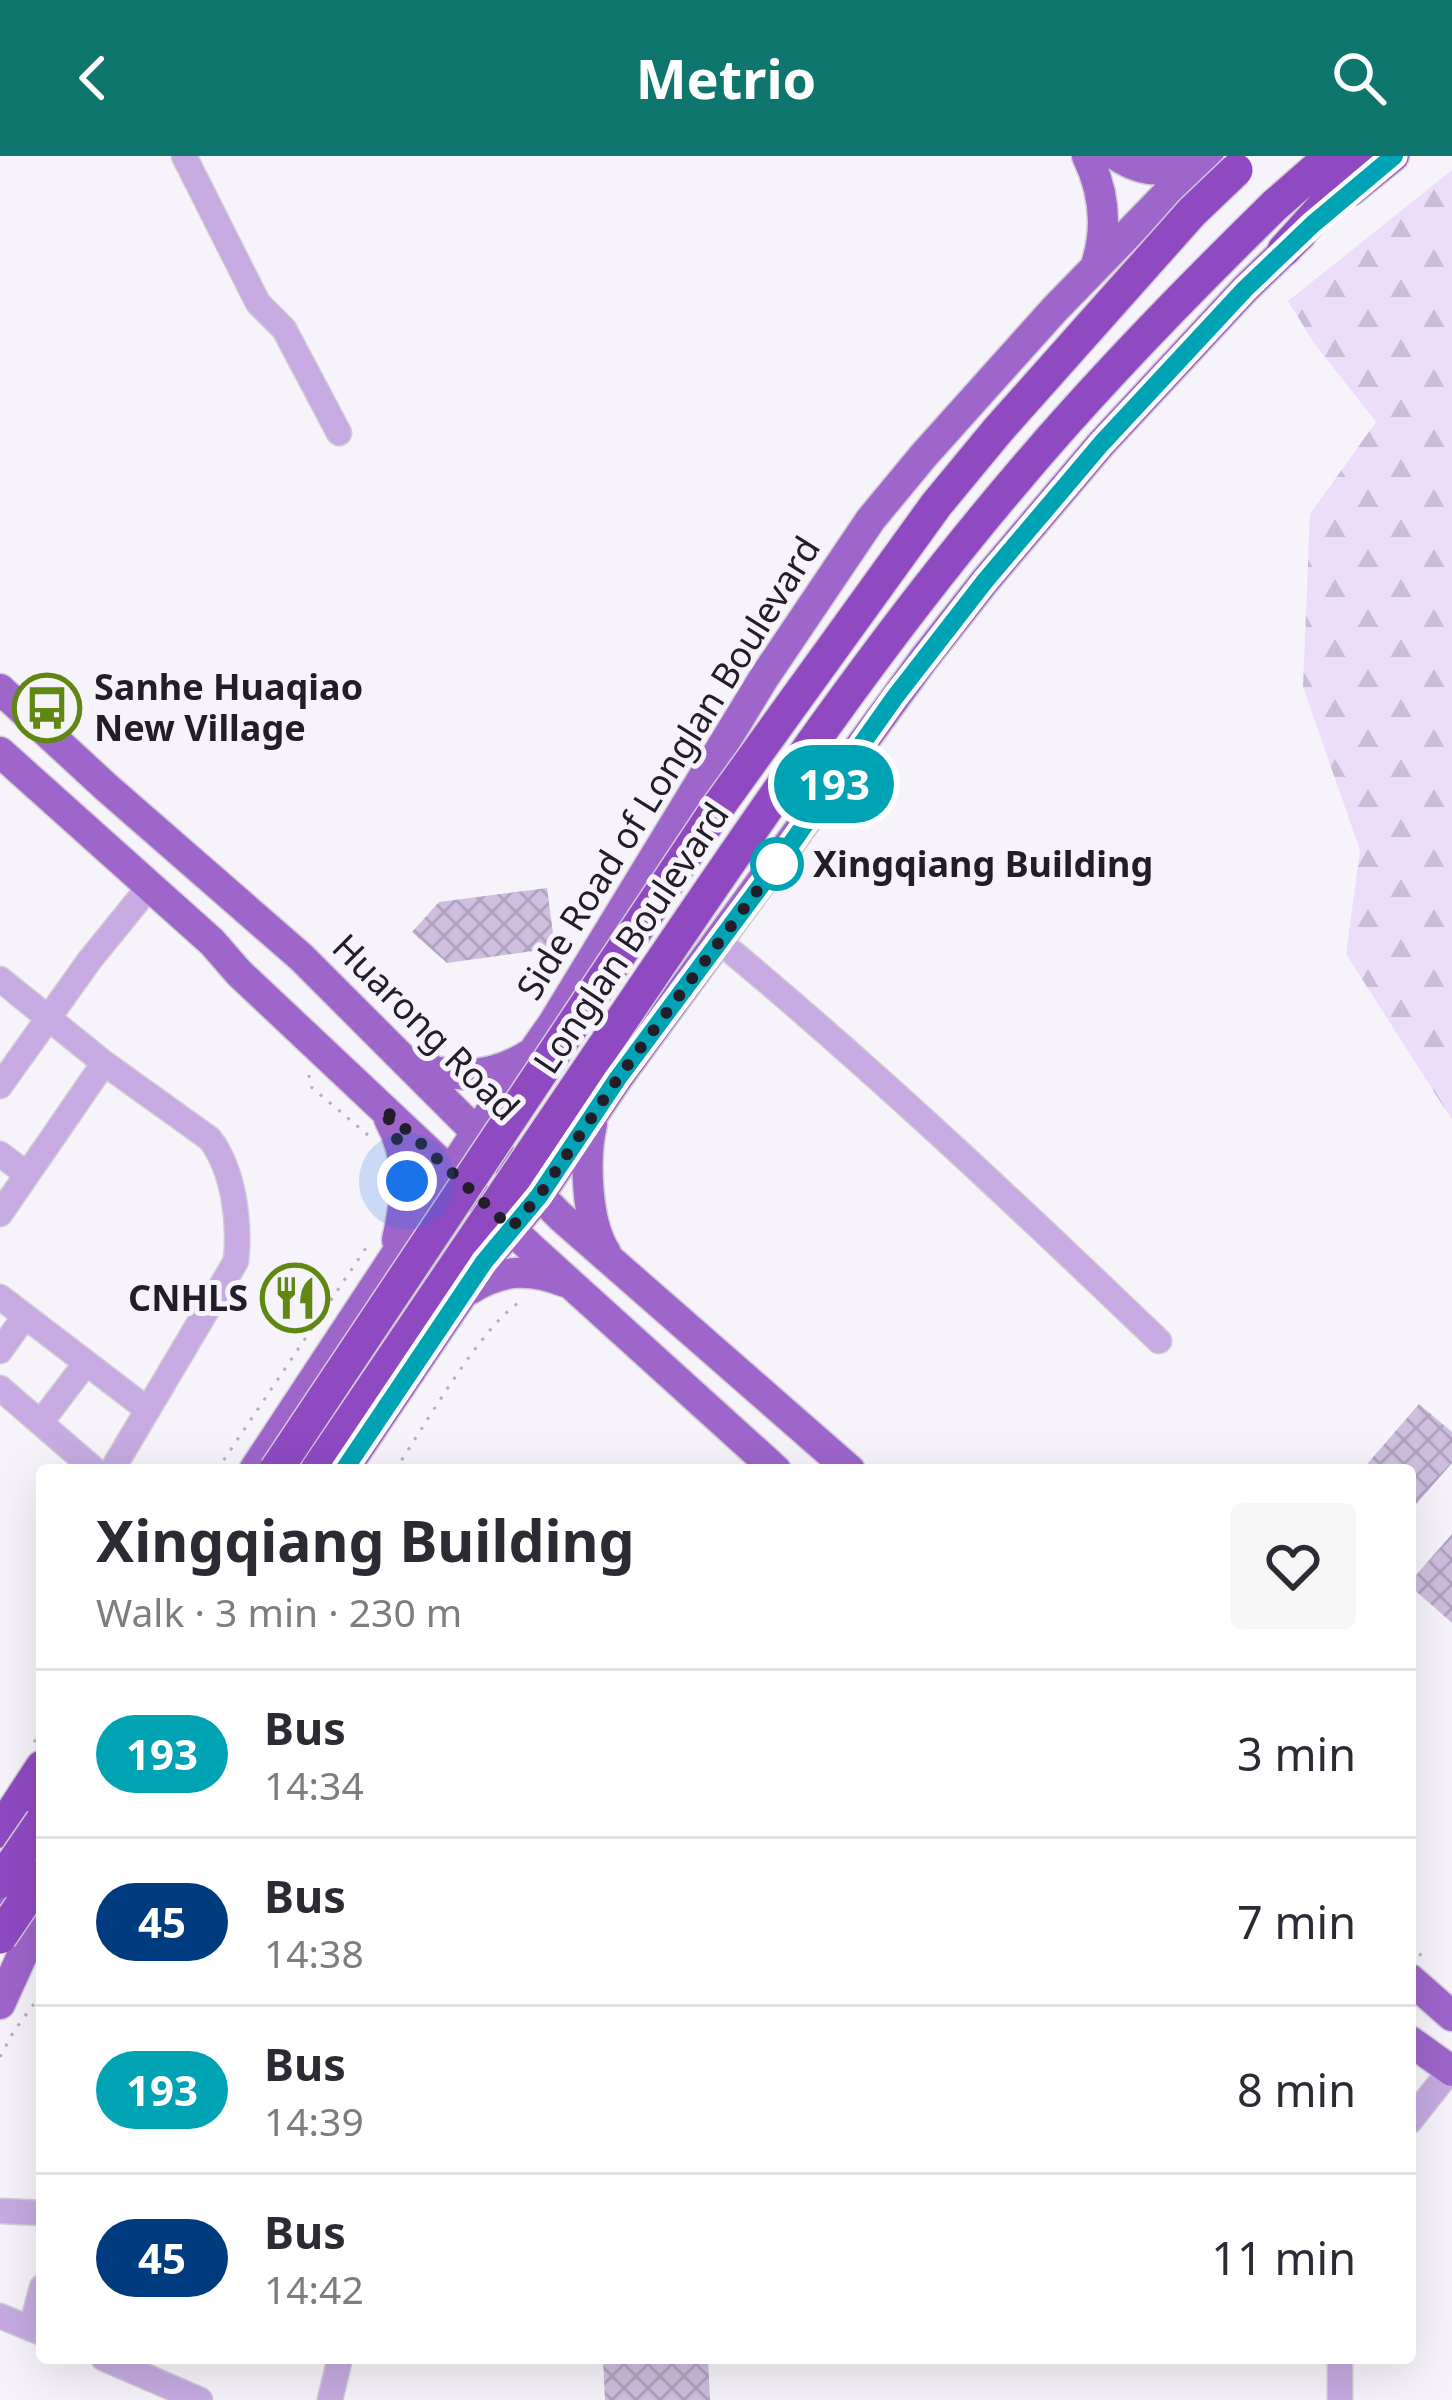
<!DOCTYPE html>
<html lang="en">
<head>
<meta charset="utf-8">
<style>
  body { margin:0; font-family:"Noto Sans",sans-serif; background:#f7f7f7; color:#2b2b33; height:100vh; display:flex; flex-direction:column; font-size:45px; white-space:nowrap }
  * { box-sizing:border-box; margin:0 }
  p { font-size:39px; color:#7c7c81 }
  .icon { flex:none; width:66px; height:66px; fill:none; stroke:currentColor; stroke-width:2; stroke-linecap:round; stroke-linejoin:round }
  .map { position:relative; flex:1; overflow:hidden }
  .side { position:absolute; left:36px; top:1308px; width:1380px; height:900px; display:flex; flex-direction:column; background:#fff; border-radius:12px; box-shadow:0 12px 48px #0002 }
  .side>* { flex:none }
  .badge { padding:0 24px; border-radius:39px; font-size:42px; line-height:78px }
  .you { position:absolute; width:60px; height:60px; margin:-30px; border:9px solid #fff; border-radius:50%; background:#1a73e8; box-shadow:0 0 0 18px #1a73e833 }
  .map>.badge { position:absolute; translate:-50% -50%; box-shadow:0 0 0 6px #fff }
  .round { display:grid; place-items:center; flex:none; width:126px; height:126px; border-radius:12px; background:#f7f7f7 }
  .overview { display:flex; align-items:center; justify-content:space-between; height:204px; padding:0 60px }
  h1 { font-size:57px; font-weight:700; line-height:90px }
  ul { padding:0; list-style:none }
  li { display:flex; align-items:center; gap:36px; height:168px; padding:0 60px; border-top:3px solid #e1e1e2 }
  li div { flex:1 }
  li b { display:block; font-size:45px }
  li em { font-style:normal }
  li .badge { min-width:132px; font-weight:700; text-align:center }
  header { display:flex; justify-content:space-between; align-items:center; height:156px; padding:0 60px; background:#0f766e; color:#fff; font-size:54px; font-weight:700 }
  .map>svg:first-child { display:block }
  .forest { fill:url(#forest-firs) }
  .building { fill:url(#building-cross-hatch) }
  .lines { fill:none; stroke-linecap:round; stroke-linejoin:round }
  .minor-casing { stroke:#d1ccd4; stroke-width:27 }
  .major-casing { stroke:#d1ccd4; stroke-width:33 }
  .highway-casing { stroke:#d1ccd4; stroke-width:36 }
  .path { stroke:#b4b0b8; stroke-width:3; stroke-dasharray:3 9; stroke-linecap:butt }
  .minor { stroke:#c6aae1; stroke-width:24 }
  .major { stroke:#9e65cb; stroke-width:30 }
  .highway { stroke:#8f4ac2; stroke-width:33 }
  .highway-bridge-casing { stroke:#d1ccd4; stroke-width:36; stroke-linecap:butt }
  .highway-bridge { stroke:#8f4ac2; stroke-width:33 }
  .line-casing { stroke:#fff; stroke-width:27 }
  .line { stroke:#00a3b4; stroke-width:18 }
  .walk { stroke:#231d29; stroke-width:12; stroke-dasharray:0 21.6 }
  .stop-dot { fill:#fff; stroke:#00a3b4; stroke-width:6 }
  .labels { text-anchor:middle; stroke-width:10; stroke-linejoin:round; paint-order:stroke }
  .poi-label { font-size:36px; font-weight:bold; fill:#231d29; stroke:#f7f3fa; text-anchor:start }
  .street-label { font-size:36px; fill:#231d29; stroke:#f7f3fa }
  .stop-label { font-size:36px; font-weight:bold; fill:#231d29; stroke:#f7f3fa; text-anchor:start }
</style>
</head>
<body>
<header><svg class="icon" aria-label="back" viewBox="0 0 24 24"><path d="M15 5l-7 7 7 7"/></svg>Metrio<svg class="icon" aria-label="search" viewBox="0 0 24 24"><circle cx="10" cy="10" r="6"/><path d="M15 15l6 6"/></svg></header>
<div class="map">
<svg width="1452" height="2244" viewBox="0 0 1452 2244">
  <defs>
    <pattern id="forest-firs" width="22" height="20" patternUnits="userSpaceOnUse" patternTransform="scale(3)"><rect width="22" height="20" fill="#ecddfb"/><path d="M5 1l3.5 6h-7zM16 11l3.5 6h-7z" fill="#cabdd7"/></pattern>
    <pattern id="building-cross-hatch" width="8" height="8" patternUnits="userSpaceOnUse" patternTransform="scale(3)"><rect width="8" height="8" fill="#cfbedf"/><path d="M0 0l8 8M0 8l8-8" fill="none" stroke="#b1a3bf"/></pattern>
  </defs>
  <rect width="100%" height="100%" fill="#f7f3fa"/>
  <path class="forest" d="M1452,14V964L1346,798L1360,694L1303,531L1310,358L1376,266L1314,187L1288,145Z"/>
  <path class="building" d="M547,732L555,792L447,807L412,776L439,746Z
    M1419,1248L1452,1276V1307L1410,1355V1314H1362Z
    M1452,1378V1467L1410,1430V1426Z
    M603,2202H708L710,2244H605Z"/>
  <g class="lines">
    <defs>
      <path id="minor" d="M184,0L258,147L284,173L339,277
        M719,785C872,912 1016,1048 1159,1185
        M0,823L104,907L210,983C234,1015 240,1066 236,1105L112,1314
        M0,930L89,805L149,731
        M0,998L27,1018
        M0,1058L104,907
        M0,1141L148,1254
        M0,1195L25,1160
        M0,1232L95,1314
        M41,1266L86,1207
        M1410,1965L1452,1912
        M2,2055L42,2057
        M0,2160L42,2177
        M31,2173L42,2131
        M103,2202L200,2244
        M1340,2202V2244
        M330,2244L340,2202"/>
      <path id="major" d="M1087,0C1104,35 1108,72 1096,109
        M1117,0C1145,18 1168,18 1197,0
        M1351,35L1394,0
        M0,533L106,631L301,801L561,1061L850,1314
        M0,596L212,786L239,817L530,1091L776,1314
        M410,906C450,925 493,922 530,898
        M389,963C411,1003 407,1041 397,1084
        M592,968C584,1003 586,1066 606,1097
        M469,1134C501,1113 530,1112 565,1126
        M254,1314L476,977L552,869L765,520L871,363L924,299L1054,154L1165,40L1208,0
        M344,1314L484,1106L539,1040L618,922L923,504L985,425L1101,288L1245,133L1301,79
        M1410,1823L1452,1860
        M0,1848L40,1760L5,1736
        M1410,1885L1452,1915"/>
      <path id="highway" d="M1275,49L1331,0
        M1284,94L1369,0
        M0,1675L42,1611"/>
    </defs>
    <use href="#minor" class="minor-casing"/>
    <use href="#major" class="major-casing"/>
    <use href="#highway" class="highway-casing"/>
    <path class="path" d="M309,919L310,930L368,979
      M217,1314L370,1086
      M395,1314C423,1273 484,1165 523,1144
      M34,1586L42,1575
      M1410,1790L1423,1801
      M0,1901L14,1875L42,1837"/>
    <use href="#minor" class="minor"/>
    <use href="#major" class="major"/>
    <use href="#highway" class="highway"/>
    <defs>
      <path id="highway-bridge" d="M276,1314L718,651L936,349L998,274L1192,56L1236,14
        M317,1314C429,1149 541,983 653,818C767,650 882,481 1013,327C1095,229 1184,138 1275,49
        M0,1726L42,1665
        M0,1781L42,1719"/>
    </defs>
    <use href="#highway-bridge" class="highway-bridge-casing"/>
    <use href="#highway-bridge" class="highway-bridge"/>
  </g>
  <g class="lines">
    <defs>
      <path id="line" d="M344,1314L484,1106L539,1040L618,922L774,712L895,541L985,425L1101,288L1245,133L1313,68L1394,0"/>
    </defs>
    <use href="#line" class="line-casing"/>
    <use href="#line" class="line"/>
    <path class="walk" d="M407,1025C403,997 396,976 383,952L511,1072L539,1040L618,922L777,708"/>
  </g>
  <defs>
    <symbol id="bus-ring" viewBox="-11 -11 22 22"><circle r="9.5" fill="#f7f3fa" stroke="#5f8711" stroke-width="1.5"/><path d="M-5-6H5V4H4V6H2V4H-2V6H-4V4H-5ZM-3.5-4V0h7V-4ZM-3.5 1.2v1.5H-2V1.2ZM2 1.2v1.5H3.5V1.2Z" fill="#5f8711"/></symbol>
    <symbol id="restaurant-ring" viewBox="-11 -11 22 22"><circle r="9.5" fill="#f7f3fa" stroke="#5f8711" stroke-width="1.5"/><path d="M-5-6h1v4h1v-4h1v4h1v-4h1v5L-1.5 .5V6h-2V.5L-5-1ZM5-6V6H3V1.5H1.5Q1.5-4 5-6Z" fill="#5f8711"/></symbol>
  </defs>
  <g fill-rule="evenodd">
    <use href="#bus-ring" x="9" y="514" width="76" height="76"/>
    <use href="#restaurant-ring" x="257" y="1104" width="76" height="76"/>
  </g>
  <circle class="stop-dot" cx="777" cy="708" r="24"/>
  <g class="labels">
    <g class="poi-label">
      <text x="94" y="544">Sanhe Huaqiao<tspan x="94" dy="41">New Village</tspan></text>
      <text x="248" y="1155" text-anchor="end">CNHLS</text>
    </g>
    <g class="street-label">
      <text transform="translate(668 612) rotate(-58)" y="13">Side Road of Longlan Boulevard</text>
      <text transform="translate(631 782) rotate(-56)" y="13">Longlan Boulevard</text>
      <text transform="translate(426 871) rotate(45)" y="13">Huarong Road</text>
    </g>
    <g class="stop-label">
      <text x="813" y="721">Xingqiang Building</text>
    </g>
  </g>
</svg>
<div class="you" style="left:407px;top:1025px"></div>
<b class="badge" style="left:834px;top:628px;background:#00a3b4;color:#fff">193</b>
<section class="side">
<div class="overview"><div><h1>Xingqiang Building</h1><p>Walk · 3 min · 230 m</p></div><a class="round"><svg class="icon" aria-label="heart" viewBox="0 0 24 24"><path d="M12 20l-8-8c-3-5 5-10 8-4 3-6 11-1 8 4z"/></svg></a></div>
<ul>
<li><span class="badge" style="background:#00a3b4;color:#fff">193</span><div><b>Bus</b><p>14:34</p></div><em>3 min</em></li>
<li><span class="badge" style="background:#003b80;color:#fff">45</span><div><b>Bus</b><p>14:38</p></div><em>7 min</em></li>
<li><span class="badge" style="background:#00a3b4;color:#fff">193</span><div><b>Bus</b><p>14:39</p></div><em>8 min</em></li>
<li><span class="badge" style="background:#003b80;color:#fff">45</span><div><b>Bus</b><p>14:42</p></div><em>11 min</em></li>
</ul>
</section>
</div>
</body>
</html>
